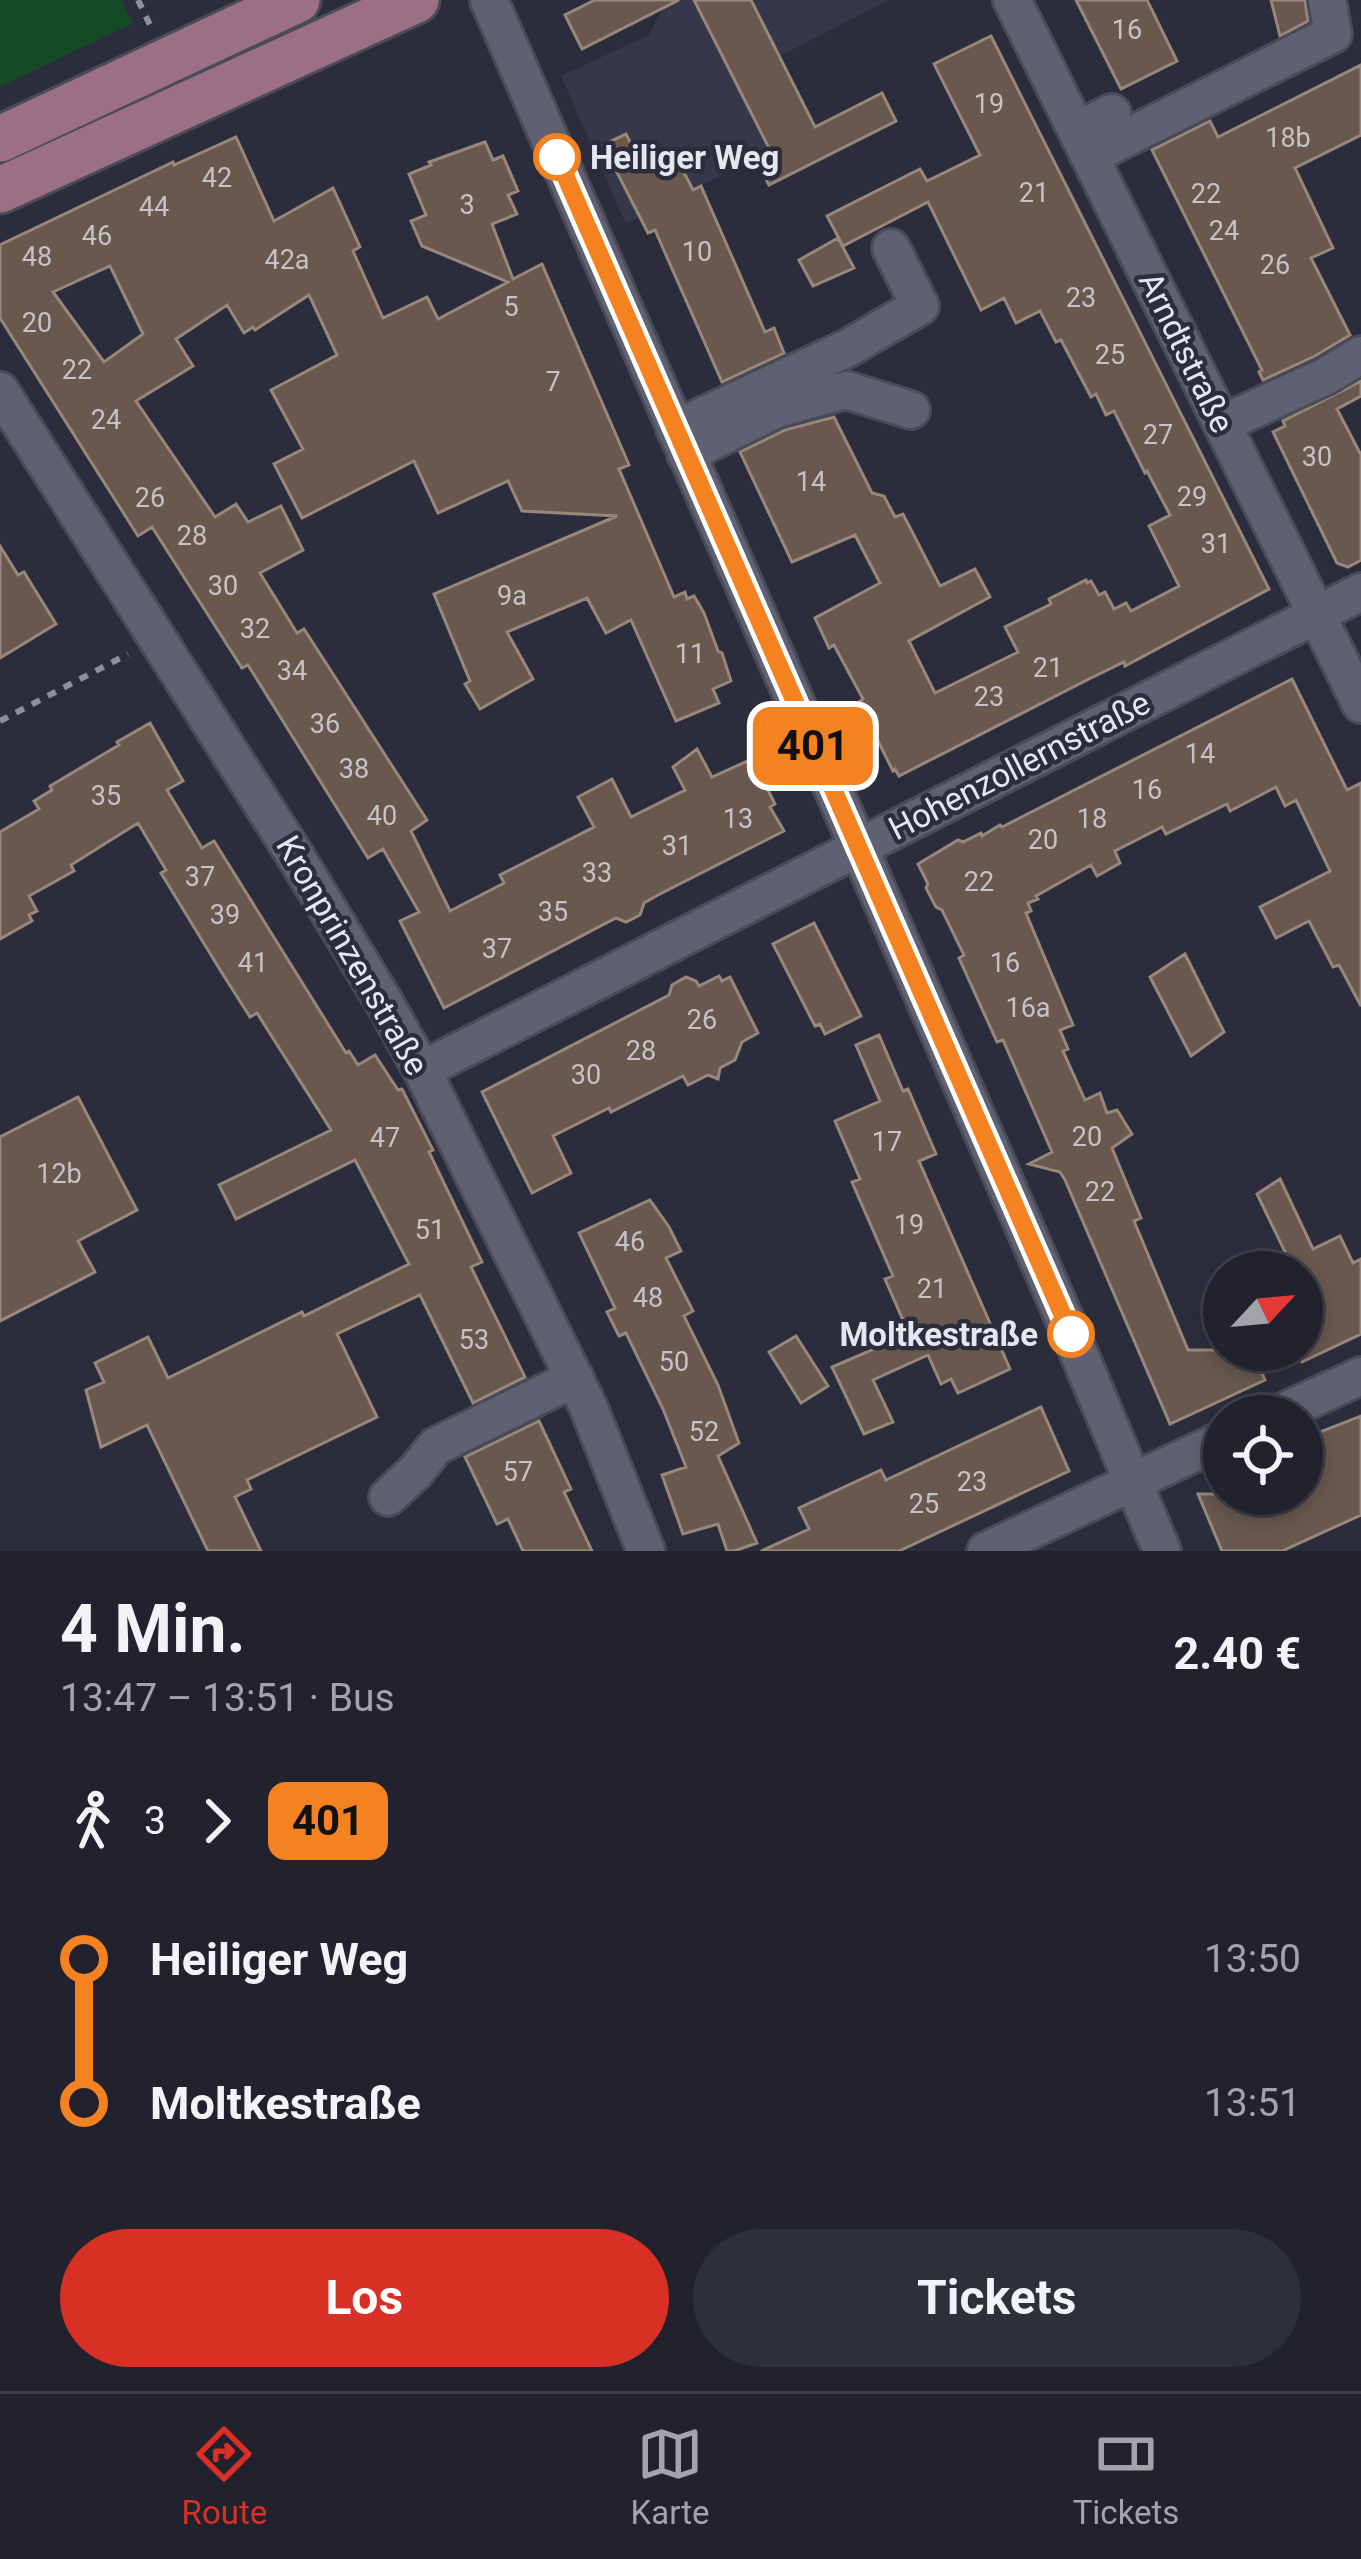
<!DOCTYPE html>
<html lang="de">
<head>
<meta charset="utf-8">
<style>
  body { margin:0; font-family:Roboto,sans-serif; background:#2d2f39; color:#f1f3f6; height:100vh; display:flex; flex-direction:column; font-size:45px; white-space:nowrap }
  * { box-sizing:border-box; margin:0 }
  p { font-size:39px; color:#a2a4aa }
  .icon { flex:none; width:66px; height:66px; fill:none; stroke:currentColor; stroke-width:2; stroke-linecap:round; stroke-linejoin:round }
  .map { position:relative; height:1551px; overflow:hidden }
  .side { display:flex; flex-direction:column; background:#21222d; flex:1 }
  .side>* { flex:none }
  .badge { padding:0 24px; border-radius:18px; font-size:42px; line-height:78px }
  .needle { width:78px; rotate:64deg }
  .fabs { position:absolute; left:1203px; top:1251px; display:grid; gap:24px }
  .fabs a { display:grid; place-items:center; width:120px; height:120px; border-radius:50%; background:#21222d; box-shadow:0 6px 18px #0003,0 0 0 3px #3e3f49; font-size:60px }
  .map>.badge { position:absolute; translate:-50% -50%; box-shadow:0 0 0 6px #fff }
  .legs { display:flex; align-items:center; gap:18px; height:132px; padding:0 60px; font-size:39px }
  .legs p { margin-inline-start:auto }
  .summary { display:flex; align-items:center; justify-content:space-between; height:204px; padding:0 60px }
  h1 { font-size:66px; font-weight:700; line-height:90px }
  .action { display:flex; gap:24px; margin-top:auto; padding:24px 60px }
  .action a { flex:1; height:138px; border-radius:72px; background:#d93025; color:#fff; font-size:48px; font-weight:700; line-height:138px; text-align:center }
  .action a+a { background:#2d2f39; color:#f1f3f6 }
  ul { padding:0 60px; list-style:none }
  li { display:flex; align-items:center; gap:42px; height:144px; font-size:45px }
  li i { display:grid; place-items:center; width:18px; height:100%; margin:0 15px; background:currentColor }
  li i::after { content:''; width:30px; height:30px; margin:-15px; border:9px solid; border-radius:50%; background:#21222d }
  li p { margin-inline-start:auto }
  li:first-child i { background:linear-gradient(#0000 50%,currentColor 0) }
  li:last-child i { background:linear-gradient(currentColor 50%,#0000 0) }
  .tabs { display:flex; justify-content:space-around; align-items:center; height:168px; border-top:3px solid #3e3f49; background:#21222d; font-size:33px; color:#a2a4aa }
  .tabs a { display:grid; justify-items:center; gap:6px }
  .tabs .selected { color:#d93025 }
  .map>svg:first-child { display:block }
  .built { fill:#36374b }
  .green { fill:#154a27 }
  .building { fill:#68584d; stroke:#98877b; stroke-width:3; fill-rule:evenodd }
  .lines { fill:none; stroke-linecap:round; stroke-linejoin:round }
  .minor-casing { stroke:#4a4b58; stroke-width:42 }
  .major-casing { stroke:#4a4b58; stroke-width:51 }
  .path { stroke:#8e8f9c; stroke-width:6; stroke-dasharray:9 9; stroke-linecap:butt }
  .minor { stroke:#5f6172; stroke-width:36 }
  .major { stroke:#9d6f85; stroke-width:45 }
  .line-1-casing { stroke:#fff; stroke-width:27 }
  .line-1 { stroke:#f58220; stroke-width:18 }
  .stop-1-dot { fill:#fff; stroke:#f58220; stroke-width:6 }
  .labels { text-anchor:middle; stroke-width:9; stroke-linejoin:round; paint-order:stroke }
  .number-label { font-size:27px; fill:#c6c2c7 }
  .stop-label { font-size:33px; font-weight:bold; fill:#e5e6f0; stroke:#2c2d3c; text-anchor:start }
  .street-label { font-size:33px; fill:#e5e6f0; stroke:#2c2d3c }
</style>
</head>
<body>
<div class="map">
<svg width="1361" height="1551" viewBox="0 0 1361 1551">
  <rect width="100%" height="100%" fill="#2c2d3c"/>
  <path class="built" d="M659,0H889L780,56L815,127L626,224L561,76L649,35L663,8Z"/>
  <path class="green" d="M0,0H121L133,23L0,87Z"/>
  <path class="building" d="M595,0H679L582,49L565,15Z
    M694,0H751L815,127L882,93L896,121L769,185L755,157L770,150Z
    M1076,0H1147L1177,61L1121,89Z
    M1271,0H1305L1308,21L1280,36Z
    M991,36L1269,589L1125,666L1124,662L1089,679L899,776L895,769L893,771L867,719L859,702L863,699L834,645L829,648L815,618L880,583L855,535L792,562L740,452L785,430L834,417L872,493L884,496L895,517L903,514L940,586L975,569L990,597L909,641L935,693L1018,652L1005,627L1051,604L1049,599L1086,580L1087,583L1091,581L1099,595L1105,592L1114,609L1126,603L1131,611L1179,586L1149,526L1170,515L1147,471L1145,473L1114,411L1106,415L1096,394L1091,397L1061,340L1056,342L1040,311L1016,323L1004,298L981,310L928,202L843,246L827,216L920,169L927,181L980,155L934,64Z
    M1361,65V135L1295,168L1333,248L1311,258L1350,335L1315,356L1263,380L1259,372L1262,370L1152,150L1210,121L1218,137Z
    M626,134L641,165L672,149L693,190L701,186L765,332L774,328L784,353L722,382L655,230L648,233L603,145Z
    M236,137L274,221L333,188L360,247L353,251L383,318L427,297L438,319L508,282L422,246L411,221L426,215L409,174L431,165L429,162L485,142L493,160L503,156L518,191L508,195L517,214L492,224L513,279L542,264L629,465L619,469L674,597L685,592L687,599L694,596L704,613L718,651L722,653L731,681L713,689L719,703L676,721L631,620L606,633L587,598L507,632L533,679L480,709L465,684L470,681L434,594L617,516L522,511L508,481L438,513L414,461L302,518L274,464L303,449L271,390L337,355L309,295L255,330L253,327L244,333L227,305L176,339L193,366L136,401L215,517L236,504L248,522L281,506L303,550L260,573L297,633L304,629L427,820L411,831L450,911L504,883L500,875L594,827L578,797L612,779L631,817L685,790L673,767L697,749L712,777L752,759L775,804L770,807L784,831L658,895L644,903L640,915L626,922L616,918L444,1008L400,921L419,912L383,849L368,858L248,665L242,668L152,527L138,536L0,318V245L173,162L174,165ZM110,266L143,334L104,362L53,292Z
    M838,238L854,268L813,286L799,260Z
    M1361,381V396L1337,409L1361,455V560L1348,567L1337,563L1273,432L1285,426L1283,421Z
    M0,546L18,575L24,572L56,624L0,658Z
    M1292,679L1347,790L1361,783V1006L1339,965L1333,967L1309,921L1276,938L1260,907L1330,871L1296,800L1285,806L1276,787L1230,811L1227,804L1166,834L1162,827L1115,851L1120,863L1097,876L1091,865L1036,896L1038,899L1028,903L1031,911L1026,913L1073,1025L1060,1030L1068,1049L1063,1051L1085,1100L1100,1093L1107,1113L1117,1110L1132,1134L1112,1148L1141,1218L1134,1221L1188,1350H1252L1265,1380L1170,1424L1065,1180L1060,1172L1029,1164L1052,1152L1003,1040L997,1042L959,958L964,955L942,910L936,907L926,888L928,884L918,864L958,840L963,842L981,833L982,836L1000,825L1002,827Z
    M150,723L183,781L167,790L202,848L214,841L346,1053L349,1051L358,1065L375,1055L398,1090L402,1089L433,1150L429,1152L482,1262L471,1267L525,1377L473,1403L420,1295L337,1334L377,1417L247,1480L251,1489L235,1497L261,1551H208L147,1425L101,1447L86,1390L104,1382L95,1363L148,1337L168,1378L302,1312L304,1316L409,1264L355,1160L236,1219L219,1185L331,1130L257,1013L250,1017L222,973L161,873L166,870L138,823L71,865L74,871L29,896L37,911L29,915L32,921L0,939V832L39,809L34,801L52,790L50,786L119,745L117,742Z
    M814,923L861,1016L825,1034L820,1024L815,1026L773,944Z
    M1185,954L1224,1032L1191,1056L1150,977Z
    M719,976L722,981L730,977L758,1033L742,1042L735,1060L720,1068L718,1079L708,1075L688,1085L683,1076L611,1112L609,1108L553,1136L571,1173L532,1193L482,1092L669,995L672,985L686,977L696,981L699,986Z
    M879,1035L903,1091L908,1089L936,1154L919,1161L1010,1369L958,1393L951,1379L941,1384L928,1355L873,1380L893,1422L864,1434L832,1367L909,1334L885,1279L893,1276L852,1182L860,1179L835,1121L880,1101L856,1045Z
    M78,1097L137,1210L78,1241L95,1272L0,1321V1137Z
    M1280,1179L1313,1249L1340,1236L1353,1263L1361,1259V1334L1302,1362V1272H1268L1286,1254L1257,1194Z
    M650,1200L669,1227L681,1251L666,1258L693,1311L684,1316L718,1385L739,1443L718,1456L757,1543L734,1551H727L718,1524L683,1534L662,1475L686,1467L663,1409L626,1333L619,1336L607,1312L615,1308L579,1233Z
    M796,1336L828,1386L801,1403L769,1352Z
    M1041,1407L1069,1471L899,1551H761L809,1529L799,1508L881,1470L886,1480Z
    M1361,1416V1515L1282,1551H1222L1198,1494H1302V1439Z
    M539,1421L571,1489L564,1492L592,1551H523L508,1519L497,1524L465,1457Z"/>
  <g class="lines">
    <defs>
      <path id="minor" d="M489,0L1064,1318L1162,1551
        M1012,0L1361,704
        M1077,130L1112,113
        M1090,156L1333,34L1327,0
        M0,391L296,857L384,1002L422,1070L588,1406L646,1551
        M1222,424L1326,376L1361,355
        M675,429L848,348L920,306L891,248
        M686,454L777,409L846,390L911,410
        M422,1070L1361,592
        M1274,1416L1361,1376
        M388,1497L416,1471L436,1446L575,1378
        M986,1551L1224,1439"/>
      <path id="major" d="M0,139L297,0
        M0,190L416,0"/>
    </defs>
    <use href="#minor" class="minor-casing"/>
    <use href="#major" class="major-casing"/>
    <path class="path" d="M138,0L150,25
      M0,721L128,654"/>
    <use href="#minor" class="minor"/>
    <use href="#major" class="major"/>
  </g>
  <g class="lines">
    <defs>
      <path id="line-1" d="M557,157L1071,1334"/>
    </defs>
    <use href="#line-1" class="line-1-casing"/>
    <use href="#line-1" class="line-1"/>
  </g>
  <g class="stop-1-dot">
    <circle cx="557" cy="157" r="21"/>
    <circle cx="1071" cy="1334" r="21"/>
  </g>
  <g class="labels">
    <g class="number-label">
      <text x="1127" y="39">16</text>
      <text x="989" y="113">19</text>
      <text x="1288" y="147">18b</text>
      <text x="217" y="187">42</text>
      <text x="1034" y="202">21</text>
      <text x="1206" y="203">22</text>
      <text x="467" y="214">3</text>
      <text x="154" y="216">44</text>
      <text x="1224" y="240">24</text>
      <text x="97" y="245">46</text>
      <text x="697" y="261">10</text>
      <text x="37" y="266">48</text>
      <text x="287" y="269">42a</text>
      <text x="1275" y="274">26</text>
      <text x="1081" y="307">23</text>
      <text x="511" y="316">5</text>
      <text x="37" y="332">20</text>
      <text x="1110" y="364">25</text>
      <text x="77" y="379">22</text>
      <text x="553" y="391">7</text>
      <text x="106" y="429">24</text>
      <text x="1158" y="444">27</text>
      <text x="1317" y="466">30</text>
      <text x="811" y="491">14</text>
      <text x="1192" y="506">29</text>
      <text x="150" y="507">26</text>
      <text x="192" y="545">28</text>
      <text x="1216" y="553">31</text>
      <text x="223" y="595">30</text>
      <text x="512" y="605">9a</text>
      <text x="255" y="638">32</text>
      <text x="690" y="663">11</text>
      <text x="1048" y="677">21</text>
      <text x="292" y="680">34</text>
      <text x="989" y="706">23</text>
      <text x="325" y="733">36</text>
      <text x="1200" y="763">14</text>
      <text x="354" y="778">38</text>
      <text x="1147" y="799">16</text>
      <text x="106" y="805">35</text>
      <text x="382" y="825">40</text>
      <text x="738" y="828">13</text>
      <text x="1092" y="828">18</text>
      <text x="1043" y="849">20</text>
      <text x="677" y="855">31</text>
      <text x="597" y="882">33</text>
      <text x="200" y="886">37</text>
      <text x="979" y="891">22</text>
      <text x="553" y="921">35</text>
      <text x="225" y="924">39</text>
      <text x="497" y="958">37</text>
      <text x="253" y="972">41</text>
      <text x="1005" y="972">16</text>
      <text x="1028" y="1017">16a</text>
      <text x="702" y="1029">26</text>
      <text x="641" y="1060">28</text>
      <text x="586" y="1084">30</text>
      <text x="1087" y="1146">20</text>
      <text x="385" y="1147">47</text>
      <text x="887" y="1151">17</text>
      <text x="59" y="1183">12b</text>
      <text x="1100" y="1201">22</text>
      <text x="909" y="1234">19</text>
      <text x="430" y="1239">51</text>
      <text x="630" y="1251">46</text>
      <text x="932" y="1298">21</text>
      <text x="648" y="1307">48</text>
      <text x="474" y="1349">53</text>
      <text x="674" y="1371">50</text>
      <text x="704" y="1441">52</text>
      <text x="518" y="1481">57</text>
      <text x="972" y="1491">23</text>
      <text x="924" y="1513">25</text>
    </g>
    <g class="stop-label">
      <text x="590" y="169">Heiliger Weg</text>
      <text x="1038" y="1346" text-anchor="end">Moltkestraße</text>
    </g>
    <g class="street-label">
      <text transform="translate(1187 352) rotate(64)" y="12">Arndtstraße</text>
      <text transform="translate(1019 765) rotate(-27)" y="12">Hohenzollernstraße</text>
      <text transform="translate(353 955) rotate(60)" y="12">Kronprinzenstraße</text>
    </g>
  </g>
</svg>
<div class="fabs">
<a><svg class="needle" viewBox="-14 -14 28 28"><path d="M0-13l5 13h-10z" fill="#e53935"/><path d="M0 13l5-13h-10z" fill="#a2a4aa"/></svg></a>
<a><svg class="icon" aria-label="locate" viewBox="0 0 24 24"><circle cx="12" cy="12" r="6"/><path d="M12 2v4M12 18v4M2 12h4M18 12h4"/></svg></a>
</div>
<b class="badge" style="left:813px;top:746px;background:#f58220;color:#111">401</b>
</div>
<section class="side">
<div class="summary"><div><h1>4 Min.</h1><p>13:47 – 13:51 · Bus</p></div><b>2.40 €</b></div>
<div class="legs"><svg class="icon" aria-label="walk" viewBox="0 0 24 24"><circle cx="13" cy="4" r="2"/><path d="M13 8l-2 6 4 7M11 14l-3 7M7 12l3-4h3l4 4"/></svg>3<svg class="icon" aria-label="forward" viewBox="0 0 24 24"><path d="M9 5l7 7-7 7"/></svg><b class="badge" style="background:#f58220;color:#111">401</b></div>
<ul>
<li><i style="color:#f58220"></i><b>Heiliger Weg</b><p>13:50</p></li>
<li><i style="color:#f58220"></i><b>Moltkestraße</b><p>13:51</p></li>
</ul>
<div class="action"><a>Los</a><a>Tickets</a></div>
</section>
<nav class="tabs">
<a class="selected"><svg class="icon" aria-label="directions" viewBox="0 0 24 24"><path d="M12 3l9 9-9 9-9-9zM9 14v-3h6M13 9l2 2-2 2"/></svg>Route</a>
<a><svg class="icon" aria-label="map" viewBox="0 0 24 24"><path d="M3 6l6-2 6 2 6-2v14l-6 2-6-2-6 2zM9 4v14M15 6v14"/></svg>Karte</a>
<a><svg class="icon" aria-label="tickets" viewBox="0 0 24 24"><path d="M3 7h18v10H3zM15 7v10"/></svg>Tickets</a>
</nav>
</body>
</html>
